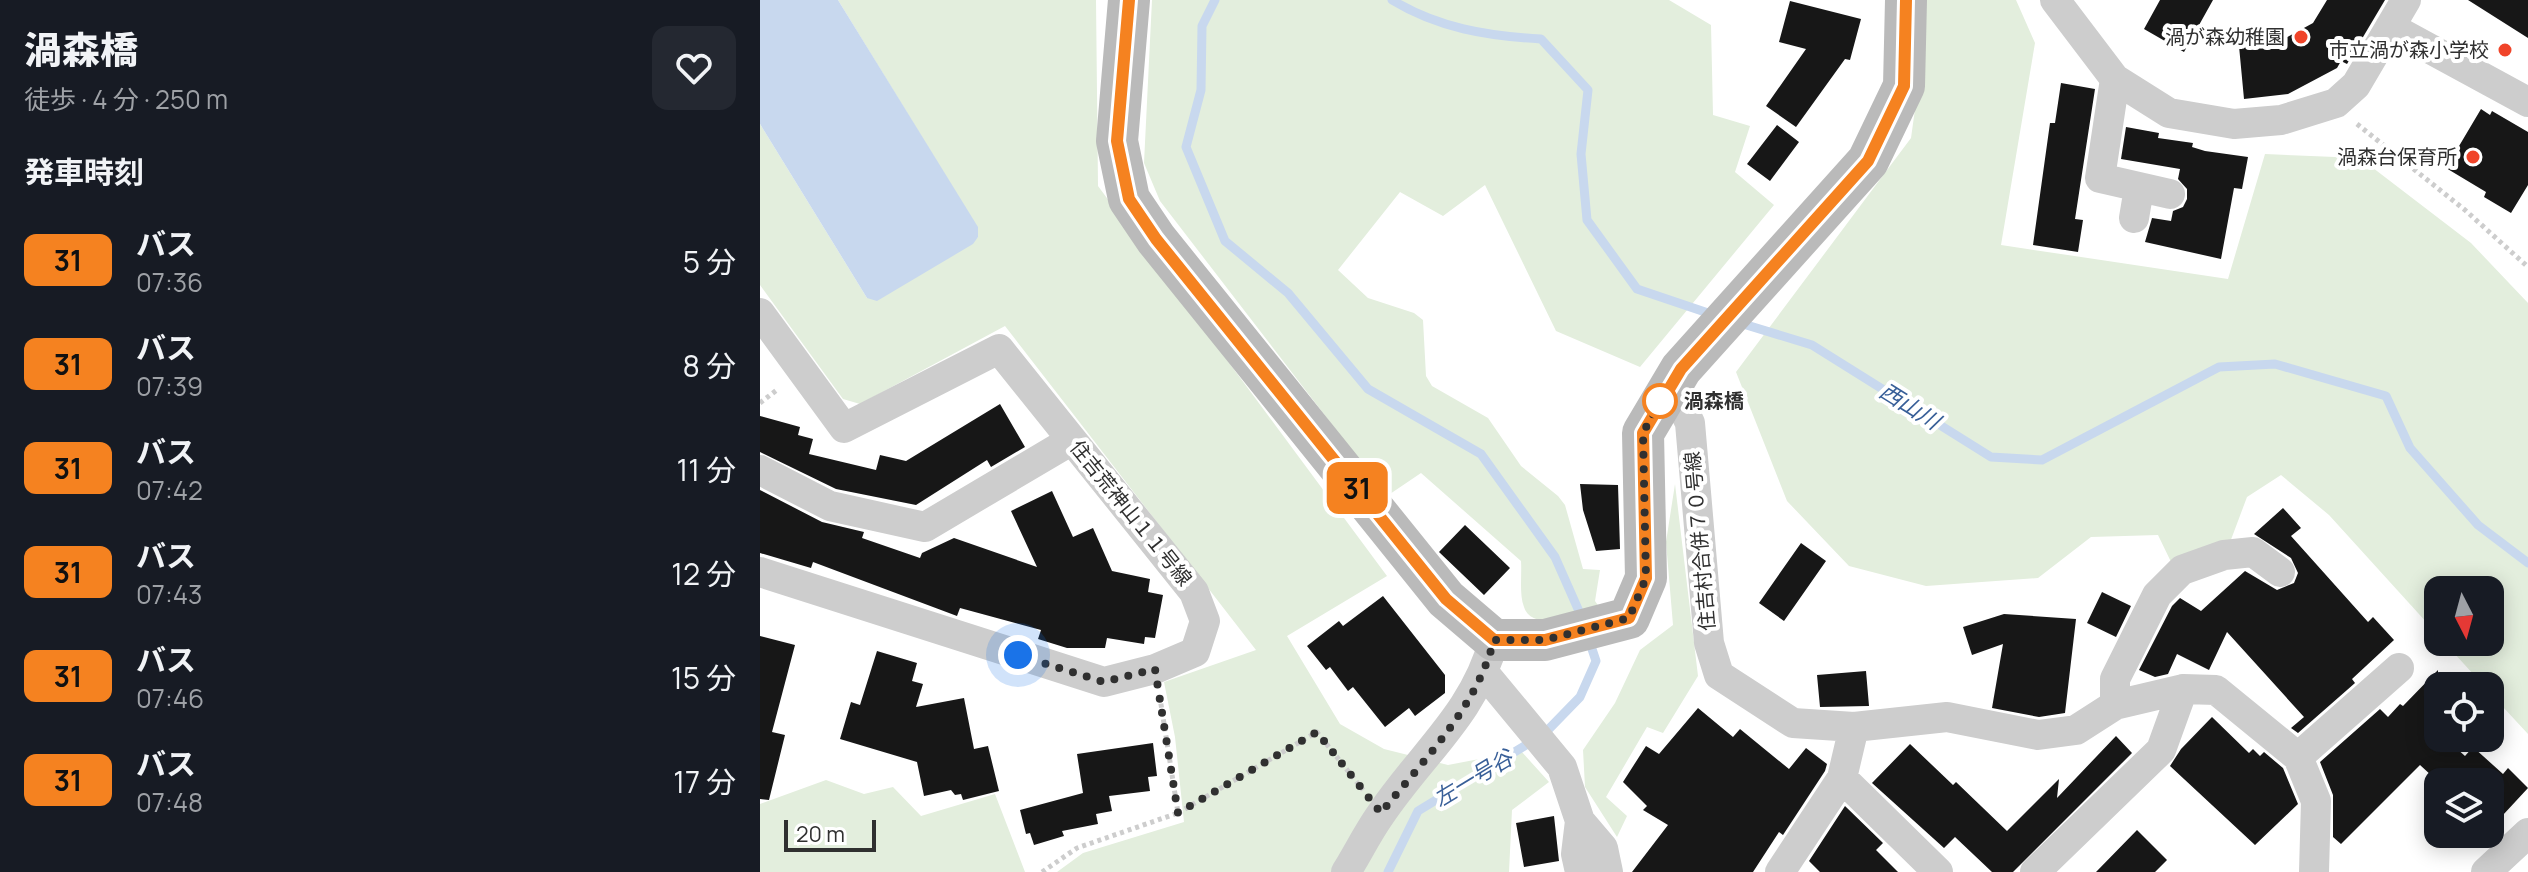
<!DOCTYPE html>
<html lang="ja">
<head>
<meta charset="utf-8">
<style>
  body { margin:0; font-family:Manrope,"Noto Sans JP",sans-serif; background:#242831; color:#f1f3f6; height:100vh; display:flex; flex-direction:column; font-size:30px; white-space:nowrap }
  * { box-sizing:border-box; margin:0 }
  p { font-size:26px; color:#9ea1a6 }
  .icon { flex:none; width:44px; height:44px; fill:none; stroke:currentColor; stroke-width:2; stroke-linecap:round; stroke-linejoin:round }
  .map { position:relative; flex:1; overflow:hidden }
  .panel { display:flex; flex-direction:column; background:#171b24; width:760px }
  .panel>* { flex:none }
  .badge { padding:0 16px; border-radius:12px; font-size:28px; line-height:52px }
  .needle { width:52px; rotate:174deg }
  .buttons { position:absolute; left:1664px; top:576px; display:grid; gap:16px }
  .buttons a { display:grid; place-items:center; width:80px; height:80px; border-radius:16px; background:#171b24; box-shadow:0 4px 20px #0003; font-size:40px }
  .scale { position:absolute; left:24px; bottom:20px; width:92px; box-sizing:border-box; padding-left:8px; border:4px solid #303030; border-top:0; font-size:22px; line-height:28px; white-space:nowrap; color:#303030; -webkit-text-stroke:6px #fff; paint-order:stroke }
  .you { position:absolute; width:40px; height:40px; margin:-20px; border:6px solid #fff; border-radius:50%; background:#1a73e8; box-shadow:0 0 0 12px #1a73e833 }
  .map>.badge { position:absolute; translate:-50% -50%; box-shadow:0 0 0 4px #fff }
  h2 { padding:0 24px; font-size:30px; line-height:72px }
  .round { display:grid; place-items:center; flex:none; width:84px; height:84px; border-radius:16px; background:#242831 }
  .summary { display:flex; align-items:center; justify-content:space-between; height:136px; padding:0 24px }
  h1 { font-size:38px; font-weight:800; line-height:60px }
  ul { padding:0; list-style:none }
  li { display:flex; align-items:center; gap:24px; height:104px; padding:0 24px }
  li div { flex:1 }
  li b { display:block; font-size:30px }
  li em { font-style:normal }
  li .badge { min-width:88px; font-weight:700; text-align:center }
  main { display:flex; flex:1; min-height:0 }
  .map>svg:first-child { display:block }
  .green { fill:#e3eedd }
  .water { fill:#c8d8ee }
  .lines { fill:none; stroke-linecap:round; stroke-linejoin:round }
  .stream { stroke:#c8d8ee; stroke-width:9 }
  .building { fill:#171717 }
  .path { stroke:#cdcdcd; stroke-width:5; stroke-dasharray:4 4; stroke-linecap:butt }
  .street { stroke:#cdcdcd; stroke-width:30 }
  .secondary { stroke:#bababa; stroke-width:42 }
  .line-casing { stroke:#fff; stroke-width:18 }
  .line { stroke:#f58220; stroke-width:12 }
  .walk { stroke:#303030; stroke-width:8; stroke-dasharray:0 14.4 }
  .poi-dot { fill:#f04429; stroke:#fff; stroke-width:3 }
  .stop-dot { fill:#fff; stroke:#f58220; stroke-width:4 }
  .labels { text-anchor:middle; stroke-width:8; stroke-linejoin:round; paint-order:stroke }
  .poi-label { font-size:20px; fill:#303030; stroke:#fff; text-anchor:end }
  .stop-label { font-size:20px; font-weight:bold; fill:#303030; stroke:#fff; text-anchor:start }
  .street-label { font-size:20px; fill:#303030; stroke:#fff }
  .water-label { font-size:22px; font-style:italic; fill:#385f98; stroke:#fff }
</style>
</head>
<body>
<main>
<section class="panel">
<div class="summary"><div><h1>渦森橋</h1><p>徒歩 · 4 分 · 250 m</p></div><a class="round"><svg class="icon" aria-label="heart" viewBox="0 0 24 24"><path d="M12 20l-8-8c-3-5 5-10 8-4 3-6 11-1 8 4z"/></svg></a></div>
<h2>発車時刻</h2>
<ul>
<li><span class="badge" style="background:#f58220;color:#111">31</span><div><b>バス</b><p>07:36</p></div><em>5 分</em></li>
<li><span class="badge" style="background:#f58220;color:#111">31</span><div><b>バス</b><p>07:39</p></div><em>8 分</em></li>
<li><span class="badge" style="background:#f58220;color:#111">31</span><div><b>バス</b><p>07:42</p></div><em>11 分</em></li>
<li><span class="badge" style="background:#f58220;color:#111">31</span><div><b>バス</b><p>07:43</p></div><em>12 分</em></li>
<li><span class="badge" style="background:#f58220;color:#111">31</span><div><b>バス</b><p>07:46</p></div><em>15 分</em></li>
<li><span class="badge" style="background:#f58220;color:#111">31</span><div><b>バス</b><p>07:48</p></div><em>17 分</em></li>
</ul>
</section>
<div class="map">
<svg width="1768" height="872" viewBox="0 0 1768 872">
  <rect width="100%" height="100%" fill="#fff"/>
  <path class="green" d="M78,0H336L338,186L627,576L527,636L580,724L624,749L688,765L761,751L789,782L752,810L749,872H297L323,853L424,822L415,737L404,682L496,650L245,326L100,404L83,399L0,285V124L107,298L218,237L217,227Z
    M392,0H909L951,25L953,115L990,126L975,172L1014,205L880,367L796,331L725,185L683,216L640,192L578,270L608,298L654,313L663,320L666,376L672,386L728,418L761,466L798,496L805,505L823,569L840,570L835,601L842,611C824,616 772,633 764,607C759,594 762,575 761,561L661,473L627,496L400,201L384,163Z
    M1157,0H1256L1275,43L1241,245L1468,279L1505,154L1600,158L1711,243L1768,303V734L1730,693V686H1724L1684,642H1730V590H1678V635L1569,515L1521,475L1487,497L1469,545L1413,566L1398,535L1331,537L1278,578L1166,586L1089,566L1027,501L976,372L1151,138L1163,52Z
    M915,484L938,676L903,733L887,727L846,797L867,816L857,837L825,787L823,750L855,703L880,650L913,625L906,542Z
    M66,780L104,794L133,787L161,816L235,794L265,872H0V804Z"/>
  <path class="water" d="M0,0H78L218,227V237L213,244L117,301L107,298L0,124Z"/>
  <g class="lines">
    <path class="stream" d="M455,0L442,26L441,90L426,147L465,241L528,293L608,389L721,454L795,557L822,618
      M632,0C678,28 727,36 781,39L828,90L821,154L827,220L877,289L954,315
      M980,323L1052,345L1231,457L1282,460L1459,367L1515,364L1626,396L1650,448L1718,525L1768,563
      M628,872L658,811L784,734L820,697L836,661L829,640"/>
  </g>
  <path class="building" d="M1400,0H1453L1424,52L1384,29Z
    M1567,0H1625L1587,64L1581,61L1577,68L1528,94L1484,99L1479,46L1520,41L1553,23Z
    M1708,0H1768V38Z
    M1030,1L1101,19L1090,60L1085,59L1036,127L1006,106L1046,49L1019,42Z
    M1301,83L1335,89L1315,219L1323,220L1318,252L1273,245L1290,123H1295Z
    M1721,109L1730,115L1732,111L1768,132V185L1751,213L1724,197L1726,192L1686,168Z
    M1017,125L1039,142L1010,181L987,164Z
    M1366,127L1399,133L1398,138L1433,143L1432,147L1445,151L1488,157L1482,189L1474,188L1461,259L1385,242L1392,218L1411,221L1413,211L1423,207L1427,199V189L1418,179L1420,169L1361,159Z
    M240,404L265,447L231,467L227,460L156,505L76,489L0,452V416L40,427L38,435L53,439L49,454L116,470L120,455L146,461Z
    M820,484L858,485L860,549L836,551L823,510Z
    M0,490L62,522L104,532L102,538L160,558L162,553L194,538L277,567L251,511L292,491L313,537L333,528L352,571L390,579L388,592L403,595L395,638L385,637L384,644L347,638L345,648H307L278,639L281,630L200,608L197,616L53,562L51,568L0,553Z
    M1523,508L1541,528L1531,536L1608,622L1613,617L1634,640L1592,679L1595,683L1538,733L1531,728L1544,717L1467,632L1449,670L1417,654L1408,674L1395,677L1379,670L1412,606L1420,598L1441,611L1485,571L1517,590L1534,583L1538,573L1531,558L1494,534Z
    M705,525L750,568L724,595L679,552Z
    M1041,543L1066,561L1024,621L999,603Z
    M1342,592L1371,606L1356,637L1327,623Z
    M623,596L685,675V693L655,716L649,708L625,727L593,687L588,691L570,667L566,670L547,646L579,621L583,626Z
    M1244,614L1316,619L1305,713L1279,717L1232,708L1243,644L1212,655L1203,627Z
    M0,636L35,645L12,732L25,735L9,800L0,799Z
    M117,651L157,663L152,681L163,684L156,707L204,698L214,749L228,746L239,791L203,800L201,794L195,795L191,790L164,796L157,762L80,739L91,702L100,705Z
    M1678,670V738H1685L1705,756L1713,747L1743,774L1748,768L1768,788L1730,829V782H1680L1686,776L1679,769L1672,776L1660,765L1581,844L1573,837V795L1560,762L1620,709L1628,717L1640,704L1643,706Z
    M1106,671L1109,706L1060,707L1057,675Z
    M938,708L973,737L980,729L1029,769L1046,748L1067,764L1065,771L1023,835L1019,832L993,872H872L908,825L883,810L887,806L863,782L886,746L899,754Z
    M1452,717L1489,753L1493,749L1500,756L1504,752L1523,768L1538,804L1495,845L1410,766L1421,749Z
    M1356,736L1372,753L1253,872H1232L1195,837L1184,848L1112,783L1150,744L1193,785L1196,782L1247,831L1299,779L1297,798Z
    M393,743L397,776L388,777L390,791L349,796L352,811L336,814L338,824L302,831L304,836L274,845L270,833L266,834L260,810L323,793L317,754Z
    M1085,806L1123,843L1116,850L1138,872H1060L1049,861Z
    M794,816L799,861L764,867L756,823Z
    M1377,830L1407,860L1395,872H1336Z"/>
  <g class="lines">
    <path class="path" d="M1597,124L1705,210L1768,267
      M0,403L18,389
      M418,813L557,732L603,790
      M282,872L317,848L418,813L400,698"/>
    <path class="street" d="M1295,0L1355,79L1409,113L1474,124L1521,120L1576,103L1596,85L1646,0
      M1630,27L1768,102
      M1355,79L1340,178L1410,194
      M1374,218L1379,188
      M0,313L84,428L239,349L434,592L445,621L435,652L395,669L344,682L0,572
      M910,382L930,423L949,643L959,675L1033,723L1094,727L1187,717L1278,735L1316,730L1355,705L1423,689L1456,690L1538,757L1556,801L1554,872
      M0,470L70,506L165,527L312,440
      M725,674L802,767L820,821L843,848L848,872
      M1355,705V679L1397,595L1422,570L1464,555L1493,552L1520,572
      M1538,757L1639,668
      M1082,778L1178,872
      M586,872C598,853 608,832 621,814C662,753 714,714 734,640
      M820,872L816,854L820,821
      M1020,872L1082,778L1094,727
      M1275,872L1401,750L1423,689
      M1726,872L1768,833"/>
    <path class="secondary" d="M369,0L357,141L369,199L396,239L686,599L734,640H785L869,618L886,578L883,433L921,369L1108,161L1144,86L1146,0"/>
  </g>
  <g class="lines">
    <defs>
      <path id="line" d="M369,0L357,141L369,199L396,239L686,599L734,640H785L869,618L886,578L883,433L921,369L1108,161L1144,86L1146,0"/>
    </defs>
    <use href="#line" class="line-casing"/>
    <use href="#line" class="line"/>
    <path class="walk" d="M258,655L344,682L395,669L418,813L557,732L621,813C664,759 716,709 734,640H785L869,618L886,578L883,433L900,401"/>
  </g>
  <g class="poi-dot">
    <circle cx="1541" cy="37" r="8"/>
    <circle cx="1745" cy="50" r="8"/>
    <circle cx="1713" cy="157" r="8"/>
  </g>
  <circle class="stop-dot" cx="900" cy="401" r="16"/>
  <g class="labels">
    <g class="poi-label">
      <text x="1525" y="44">渦が森幼稚園</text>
      <text x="1729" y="57">市立渦が森小学校</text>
      <text x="1697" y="164">渦森台保育所</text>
    </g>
    <g class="stop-label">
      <text x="924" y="408">渦森橋</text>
    </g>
    <g class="street-label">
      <text transform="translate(371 513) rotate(51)" y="7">住吉荒神山１１号線</text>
      <text transform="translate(940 541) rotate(-95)" y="7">住吉村合併７０号線</text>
    </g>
    <g class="water-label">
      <text transform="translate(1150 406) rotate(32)" y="8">西山川</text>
      <text transform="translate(713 778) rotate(-31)" y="8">左一号谷</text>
    </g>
  </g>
</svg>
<div class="buttons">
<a><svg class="needle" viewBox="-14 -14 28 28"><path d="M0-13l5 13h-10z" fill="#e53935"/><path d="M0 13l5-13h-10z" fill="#9ea1a6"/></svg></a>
<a><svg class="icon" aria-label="locate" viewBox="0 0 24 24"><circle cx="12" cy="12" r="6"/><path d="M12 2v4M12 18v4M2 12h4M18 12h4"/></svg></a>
<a><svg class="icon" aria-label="layers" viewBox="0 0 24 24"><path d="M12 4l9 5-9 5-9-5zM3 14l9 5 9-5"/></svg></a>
</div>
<div class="scale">20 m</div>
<div class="you" style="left:258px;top:655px"></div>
<b class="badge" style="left:597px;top:488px;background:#f58220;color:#111">31</b>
</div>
</main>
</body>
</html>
